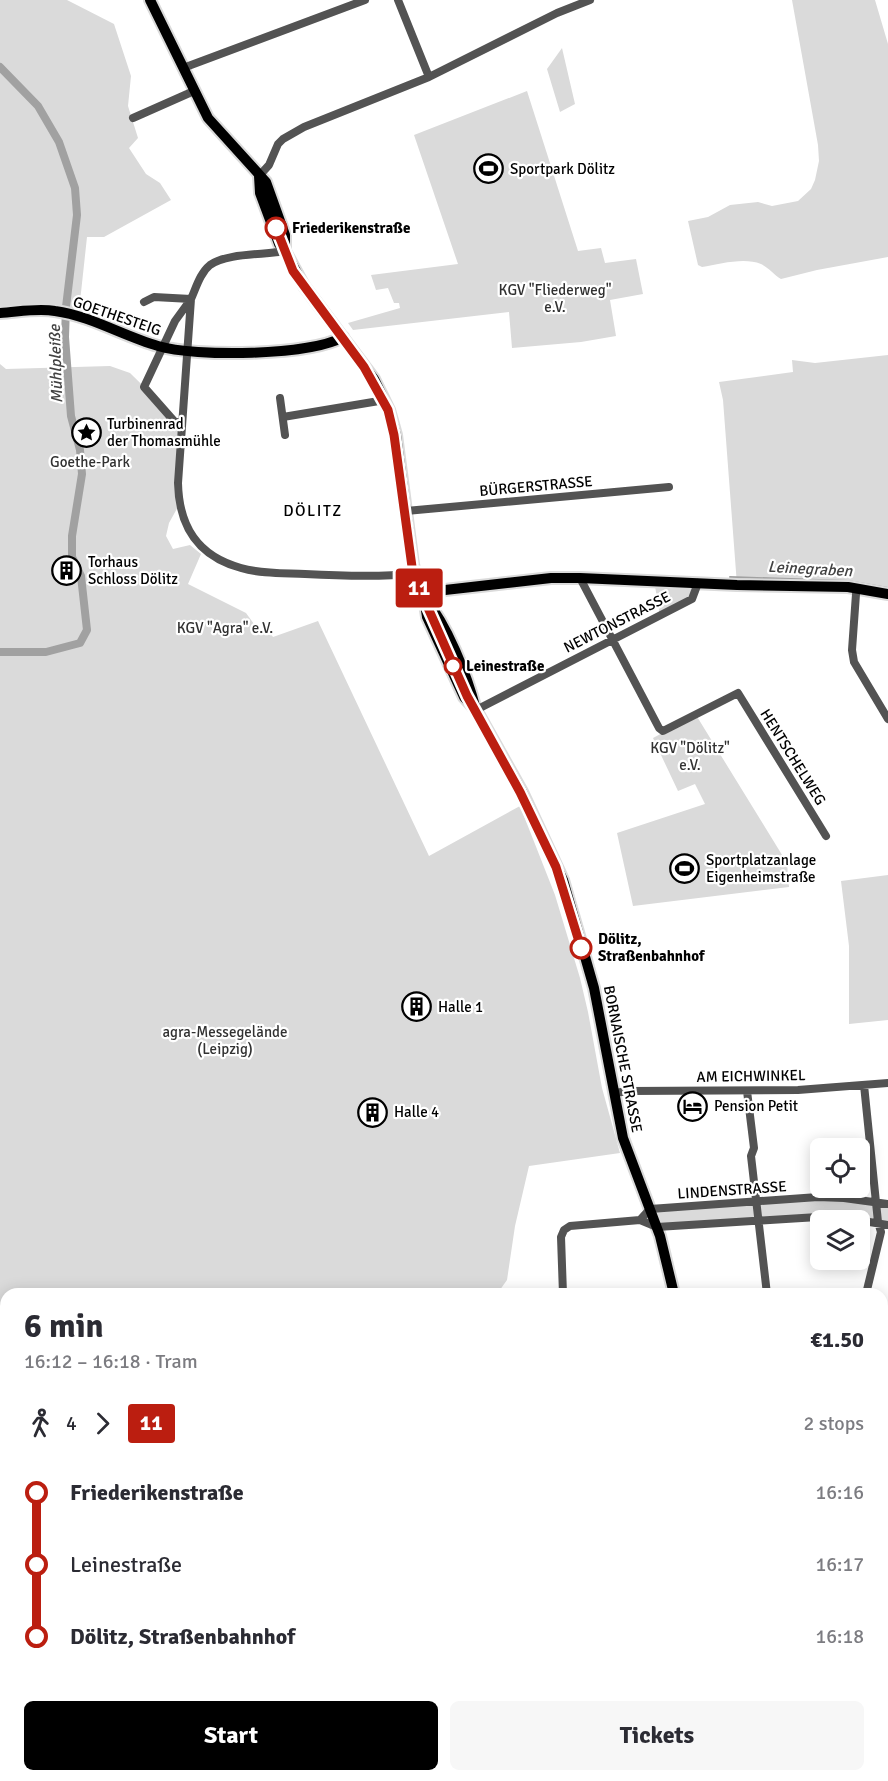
<!DOCTYPE html>
<html lang="en">
<head>
<meta charset="utf-8">
<style>
  body { margin:0; font-family:Signika,sans-serif; background:#f7f7f7; color:#2b2b33; height:100vh; display:flex; flex-direction:column; font-size:22px; white-space:nowrap }
  * { box-sizing:border-box; margin:0 }
  p { font-size:20px; color:#7c7c81 }
  .icon { flex:none; width:33px; height:33px; fill:none; stroke:currentColor; stroke-width:2; stroke-linecap:round; stroke-linejoin:round }
  .map { position:relative; flex:1; overflow:hidden }
  .sheet { position:absolute; left:0px; top:1288px; width:888px; height:494px; display:flex; flex-direction:column; background:#fff; border-radius:18px 18px 0 0; box-shadow:0 3px 15px #0003 }
  .sheet>* { flex:none }
  .badge { padding:0 12px; border-radius:4px; font-size:21px; line-height:39px }
  .tools { position:absolute; left:810px; top:1138px; display:grid; gap:12px }
  .tools a { display:grid; place-items:center; width:60px; height:60px; border-radius:9px; background:#fff; box-shadow:0 3px 15px #0003; font-size:30px }
  .map>.badge { position:absolute; translate:-50% -50%; box-shadow:0 0 0 3px #fff }
  .legs { display:flex; align-items:center; gap:9px; height:66px; padding:0 24px; font-size:20px }
  .legs p { margin-inline-start:auto }
  .headline { display:flex; align-items:center; justify-content:space-between; height:102px; padding:0 24px }
  h1 { font-size:33px; font-weight:700; line-height:45px }
  .primary-button { display:flex; gap:12px; margin-top:auto; padding:12px 24px }
  .primary-button a { flex:1; height:69px; border-radius:9px; background:#000; color:#fff; font-size:24px; font-weight:700; line-height:69px; text-align:center }
  .primary-button a+a { background:#f7f7f7; color:#2b2b33 }
  ul { padding:0 24px; list-style:none }
  li { display:flex; align-items:center; gap:21px; height:72px; font-size:22px }
  li i { display:grid; place-items:center; width:9px; height:100%; margin:0 8px; background:currentColor }
  li i::after { content:''; width:15px; height:15px; margin:-8px; border:4px solid; border-radius:50%; background:#fff }
  li p { margin-inline-start:auto }
  li:first-child i { background:linear-gradient(#0000 50%,currentColor 0) }
  li:last-child i { background:linear-gradient(currentColor 50%,#0000 0) }
  .map>svg:first-child { display:block }
  .green { fill:#dadada }
  .lines { fill:none; stroke-linecap:round; stroke-linejoin:round }
  .stream { stroke:#a1a1a1; stroke-width:2 }
  .canal { stroke:#a1a1a1; stroke-width:8 }
  .major-casing { stroke:#dbdbdb; stroke-width:14 }
  .minor { stroke:#535353; stroke-width:8 }
  .major { stroke:#000; stroke-width:10 }
  .tram { stroke:#000; stroke-width:1.5 }
  .line-1-casing { stroke:#fff; stroke-width:14 }
  .line-1 { stroke:#bb1e10; stroke-width:9 }
  .stop-1-dot { fill:#fff; stroke:#bb1e10; stroke-width:3 }
  .labels { text-anchor:middle; stroke-width:4.5; stroke-linejoin:round; paint-order:stroke }
  .poi-label { font-size:15px; fill:#000; stroke:#fff; text-anchor:start }
  .stop-label { font-size:15px; font-weight:bold; fill:#000; stroke:#fff; text-anchor:start }
  .park-label { font-size:15px; fill:#313131; stroke:#fff }
  .street-label { font-size:15px; fill:#000; stroke:#fff }
  .water-label { font-size:16px; font-style:italic; fill:#424242; stroke:#fff }
  .neighbourhood-label { font-size:16px; letter-spacing:1.5px; fill:#000; stroke:#fff }
</style>
</head>
<body>
<div class="map">
<svg width="888" height="1781" viewBox="0 0 888 1781">
  <rect width="100%" height="100%" fill="#fff"/>
  <path class="green" d="M0,0H67L114,24L131,76L128,106L138,138L129,148L146,174L160,183L171,200L104,237H87L79,311L55,306L0,309Z
    M792,0H875L888,44V257L817,270L781,279C774,275 769,268 761,264C744,257 720,264 702,267L698,265L688,221L708,217L730,205L758,202L772,206L798,201L811,189L815,180L819,161L818,145Z
    M562,48L575,104L560,112L547,69Z
    M527,91L578,251L601,248L605,263L636,259L643,294L610,300L616,336L581,342L512,348L509,312L353,330L348,323L400,308L399,303H394L388,288L376,290L371,275L458,264L414,135Z
    M888,355V594L737,585L723,400L719,382L793,372L792,360L815,363Z
    M0,364L6,369L110,366L130,373L182,424L179,505L169,523L166,536L173,549L190,545L201,554L188,584L246,613L259,631L266,627L273,637L318,621L429,856L520,806L555,895L580,978L588,1012L602,1088L620,1153L529,1166L515,1226L507,1280L497,1294H6V1776H49L50,1781H32L4,1776L0,1775Z
    M654,580L698,583L692,599L660,616Z
    M696,715L787,863L789,887L633,906L617,833L705,804L695,784L678,791L653,738Z
    M888,875V1020L849,1024V946L841,881Z
    M818,1197L888,1204V1225L845,1218L657,1227L650,1209Z"/>
  <g class="lines">
    <path class="stream" d="M730,577L848,581L888,588
      M0,1354H6
      M882,1635L888,1634
      M336,1776L339,1781"/>
    <path class="canal" d="M0,67L38,106L59,142L75,188L77,215L66,307L65,337L71,416L80,450L82,474L72,536V557L81,576L87,630L80,643L46,652H0"/>
    <defs>
      <path id="major" d="M150,0L208,118L266,182L285,235V251
        M259,176L260,193L279,244L285,251L304,286L374,379L389,410L396,435L413,565L424,597L427,617L464,697L476,710L522,792L563,880L594,988L623,1138L660,1236L674,1294
        M0,313C18,312 37,308 55,311C91,316 123,336 158,346C195,357 310,356 343,337
        M424,597L445,590L551,578H580L737,585L848,587L888,594
        M424,597C447,625 467,674 476,710
        M685,1776L686,1781
        M465,1781L496,1776"/>
    </defs>
    <use href="#major" class="major-casing"/>
    <path class="minor" d="M398,0L429,77
      M183,68L365,0
      M133,118L194,91
      M259,176L269,165L278,144L283,139L304,127L429,77L557,13L590,0
      M285,251C265,255 226,253 210,265C200,273 196,288 191,299L178,483C179,526 197,556 241,568C261,574 284,573 305,574C342,576 378,577 415,574
      M144,302L154,297L191,299
      M280,398L285,435
      M283,417L385,400
      M182,424L174,421L144,387L175,321L191,299
      M406,511L669,487
      M580,578L659,728L663,731L738,693L826,836
      M858,588L856,594L852,650L854,662L888,719
      M476,710L692,599L698,583
      M864,1085L878,1222L881,1232L866,1294
      M747,1091L754,1148L751,1156L767,1294
      M614,1093L629,1091L798,1090L888,1083
      M640,1220L650,1209L818,1197L844,1198L888,1204
      M563,1294L561,1237L564,1230L570,1226L640,1220L657,1227L818,1217L845,1218L888,1225
      M882,1395H888
      M882,1493H888
      M882,1589L888,1588
      M882,1773L888,1766
      M414,1776L415,1781
      M794,1776V1781
      M232,1781L233,1776
      M720,1781L728,1776"/>
    <use href="#major" class="major"/>
    <path class="tram" d="M148,0L206,119L252,168L259,179L283,250L293,271L364,367L383,400L394,435L413,574L467,696L521,792L562,884L593,988L620,1133L627,1150"/>
  </g>
  <g class="lines">
    <defs>
      <path id="line-1" d="M276,228L293,271L364,367L388,410L394,435L413,574L467,696L520,792L556,867L581,948"/>
    </defs>
    <use href="#line-1" class="line-1-casing"/>
    <use href="#line-1" class="line-1"/>
  </g>
  <defs>
    <symbol id="stadium-ring" viewBox="-11 -11 22 22"><circle r="9.5" fill="#fff" stroke="#000" stroke-width="1.5"/><path d="M0-5a6.5 5 0 1 0 0 10a6.5 5 0 1 0 0-10ZM-3.5-1.8h7v3.6h-7Z" fill="#000"/></symbol>
    <symbol id="sight-ring" viewBox="-11 -11 22 22"><circle r="9.5" fill="#fff" stroke="#000" stroke-width="1.5"/><path d="M0-6L1.8-2.2L6-1.7L2.9 1.2L3.7 5.4L0 3.3L-3.7 5.4L-2.9 1.2L-6-1.7L-1.8-2.2Z" fill="#000"/></symbol>
    <symbol id="building-ring" viewBox="-11 -11 22 22"><circle r="9.5" fill="#fff" stroke="#000" stroke-width="1.5"/><path d="M-4-6H4V6H1V3H-1V6H-4ZM-2.5-4.3h1.7v1.8h-1.7ZM.8-4.3h1.7v1.8H.8ZM-2.5-1h1.7V.8h-1.7ZM.8-1h1.7V.8H.8Z" fill="#000"/></symbol>
    <symbol id="hotel-ring" viewBox="-11 -11 22 22"><circle r="9.5" fill="#fff" stroke="#000" stroke-width="1.5"/><path d="M-6-4.5h1.5V1H6V5H4.5V3h-9V5H-6ZM-4 0a1.8 1.8 0 1 1 3.6 0ZM.5 0V-2.5h3Q6-2.5 6 0Z" fill="#000"/></symbol>
  </defs>
  <g fill-rule="evenodd">
    <use href="#stadium-ring" x="472" y="152" width="33" height="33"/>
    <use href="#sight-ring" x="70" y="416" width="33" height="33"/>
    <use href="#building-ring" x="50" y="554" width="33" height="33"/>
    <use href="#stadium-ring" x="668" y="852" width="33" height="33"/>
    <use href="#building-ring" x="400" y="990" width="33" height="33"/>
    <use href="#hotel-ring" x="676" y="1090" width="33" height="33"/>
    <use href="#building-ring" x="356" y="1096" width="33" height="33"/>
  </g>
  <g class="stop-1-dot">
    <circle cx="276" cy="228" r="10"/>
    <circle cx="453" cy="666" r="8"/>
    <circle cx="581" cy="948" r="10"/>
  </g>
  <g class="labels">
    <g class="poi-label">
      <text x="510" y="174">Sportpark Dölitz</text>
      <text x="107" y="429">Turbinenrad<tspan x="107" dy="17">der Thomasmühle</tspan></text>
      <text x="88" y="567">Torhaus<tspan x="88" dy="17">Schloss Dölitz</tspan></text>
      <text x="706" y="865">Sportplatzanlage<tspan x="706" dy="17">Eigenheimstraße</tspan></text>
      <text x="438" y="1012">Halle 1</text>
      <text x="714" y="1111">Pension Petit</text>
      <text x="394" y="1117">Halle 4</text>
    </g>
    <g class="stop-label">
      <text x="292" y="233">Friederikenstraße</text>
      <text x="466" y="671">Leinestraße</text>
      <text x="598" y="944">Dölitz,<tspan x="598" dy="17">Straßenbahnhof</tspan></text>
    </g>
    <g class="park-label">
      <text x="555" y="295">KGV "Fliederweg"<tspan x="555" dy="17">e.V.</tspan></text>
      <text x="90" y="467">Goethe-Park</text>
      <text x="225" y="633">KGV "Agra" e.V.</text>
      <text x="690" y="753">KGV "Dölitz"<tspan x="690" dy="17">e.V.</tspan></text>
      <text x="225" y="1037">agra-Messegelände<tspan x="225" dy="17">(Leipzig)</tspan></text>
    </g>
    <g class="street-label">
      <text transform="translate(117 316) rotate(19)" y="5">GOETHESTEIG</text>
      <text transform="translate(536 486) rotate(-5)" y="5">BÜRGERSTRASSE</text>
      <text transform="translate(617 622) rotate(-27)" y="5">NEWTONSTRASSE</text>
      <text transform="translate(793 757) rotate(58)" y="5">HENTSCHELWEG</text>
      <text transform="translate(623 1059) rotate(79)" y="5">BORNAISCHE STRASSE</text>
      <text transform="translate(751 1076) rotate(-1)" y="5">AM EICHWINKEL</text>
      <text transform="translate(732 1190) rotate(-4)" y="5">LINDENSTRASSE</text>
    </g>
    <g class="water-label">
      <text transform="translate(55 364) rotate(-92)" y="6">Mühlpleiße</text>
      <text transform="translate(810 568) rotate(3)" y="6">Leinegraben</text>
    </g>
    <g class="neighbourhood-label">
      <text x="313" y="516">DÖLITZ</text>
    </g>
  </g>
</svg>
<div class="tools">
<a><svg class="icon" aria-label="locate" viewBox="0 0 24 24"><circle cx="12" cy="12" r="6"/><path d="M12 2v4M12 18v4M2 12h4M18 12h4"/></svg></a>
<a><svg class="icon" aria-label="layers" viewBox="0 0 24 24"><path d="M12 4l9 5-9 5-9-5zM3 14l9 5 9-5"/></svg></a>
</div>
<b class="badge" style="left:419px;top:588px;background:#bb1e10;color:#fff">11</b>
<section class="sheet">
<div class="headline"><div><h1>6 min</h1><p>16:12 – 16:18 · Tram</p></div><b>€1.50</b></div>
<div class="legs"><svg class="icon" aria-label="walk" viewBox="0 0 24 24"><circle cx="13" cy="4" r="2"/><path d="M13 8l-2 6 4 7M11 14l-3 7M7 12l3-4h3l4 4"/></svg>4<svg class="icon" aria-label="forward" viewBox="0 0 24 24"><path d="M9 5l7 7-7 7"/></svg><b class="badge" style="background:#bb1e10;color:#fff">11</b><p>2 stops</p></div>
<ul>
<li><i style="color:#bb1e10"></i><b>Friederikenstraße</b><p>16:16</p></li>
<li><i style="color:#bb1e10"></i><span>Leinestraße</span><p>16:17</p></li>
<li><i style="color:#bb1e10"></i><b>Dölitz, Straßenbahnhof</b><p>16:18</p></li>
</ul>
<div class="primary-button"><a>Start</a><a>Tickets</a></div>
</section>
</div>
</body>
</html>
